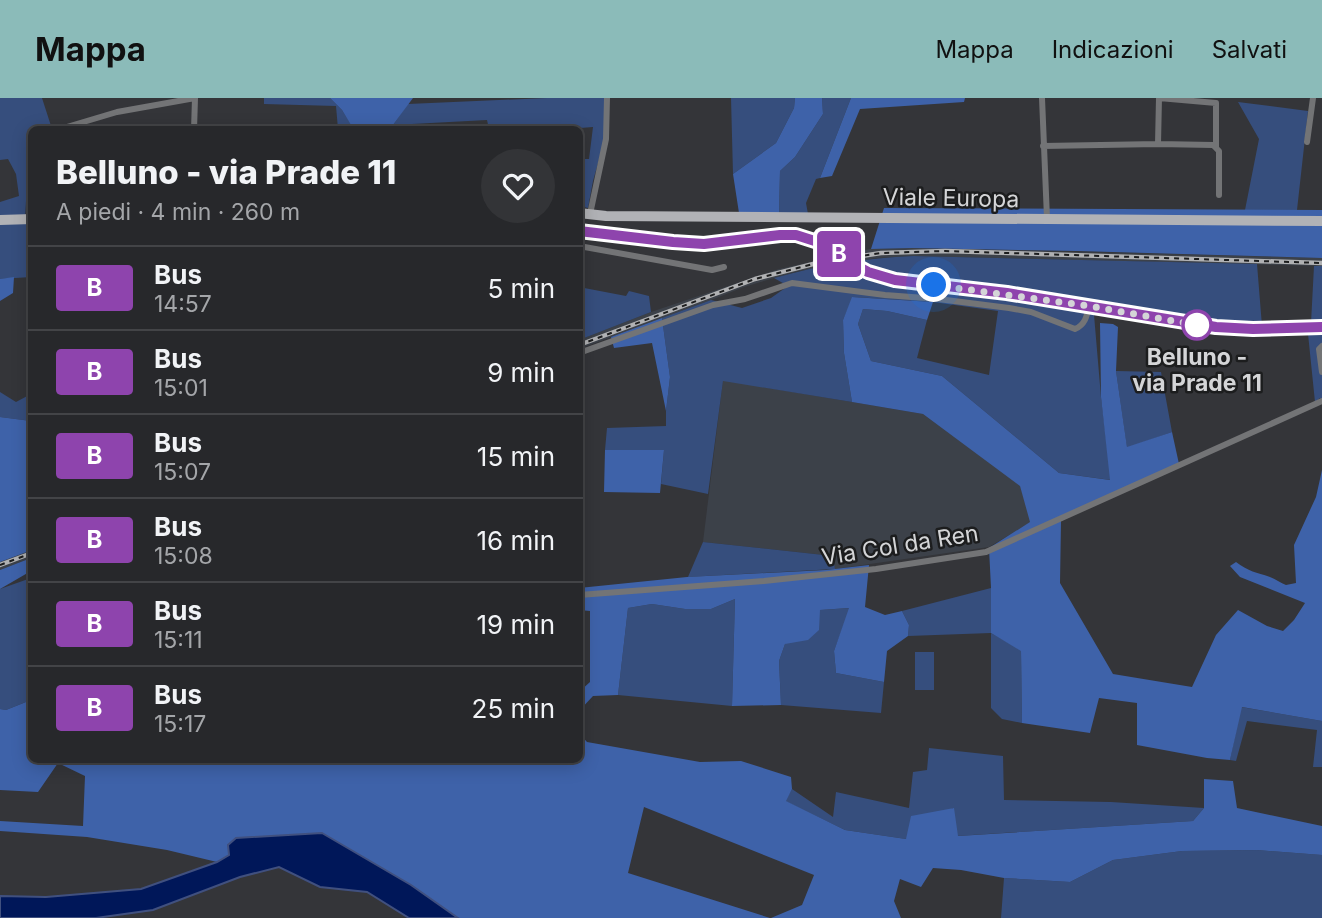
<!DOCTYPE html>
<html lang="it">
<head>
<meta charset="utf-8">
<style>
  body { margin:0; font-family:Inter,sans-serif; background:#333437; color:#f1f3f6; height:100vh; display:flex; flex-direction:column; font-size:26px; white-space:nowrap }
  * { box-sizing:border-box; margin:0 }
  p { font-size:23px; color:#a4a6a9 }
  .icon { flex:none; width:38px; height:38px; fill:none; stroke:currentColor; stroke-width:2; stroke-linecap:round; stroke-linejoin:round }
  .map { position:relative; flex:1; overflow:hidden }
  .side { position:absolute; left:28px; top:28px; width:555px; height:637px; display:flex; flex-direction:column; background:#27282b; border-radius:10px; box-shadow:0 4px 18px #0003,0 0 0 2px #434447 }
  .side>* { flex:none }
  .badge { padding:0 14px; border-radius:5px; font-size:24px; line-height:46px }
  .you { position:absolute; width:35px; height:35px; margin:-18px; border:5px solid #fff; border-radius:50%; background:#1a73e8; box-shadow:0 0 0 10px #1a73e833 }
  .map>.badge { position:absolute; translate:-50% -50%; box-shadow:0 0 0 4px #fff }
  .round { display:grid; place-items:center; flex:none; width:74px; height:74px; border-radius:37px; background:#333437 }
  .summary { display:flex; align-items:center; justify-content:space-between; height:119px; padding:0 28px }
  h1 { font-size:33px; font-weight:800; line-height:52px }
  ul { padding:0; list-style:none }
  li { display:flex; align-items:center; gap:21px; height:84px; padding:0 28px; border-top:2px solid #434447 }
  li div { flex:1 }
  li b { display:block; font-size:26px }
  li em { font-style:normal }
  li .badge { min-width:77px; font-weight:700; text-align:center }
  header { display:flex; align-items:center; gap:42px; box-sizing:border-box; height:98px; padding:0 35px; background:#8bbbb9; color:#111 }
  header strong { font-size:33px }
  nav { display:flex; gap:38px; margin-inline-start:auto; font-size:24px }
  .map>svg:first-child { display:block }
  .built { fill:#3c4149 }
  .green { fill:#364e7d }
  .forest { fill:#3e62a9 }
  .water { fill:#001759; stroke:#40507f; stroke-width:2 }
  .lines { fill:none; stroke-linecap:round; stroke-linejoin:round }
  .minor { stroke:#737476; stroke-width:6 }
  .secondary { stroke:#96979a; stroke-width:9 }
  .primary { stroke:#b1b2b6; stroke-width:10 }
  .rail-casing { stroke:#b0b1b3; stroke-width:4.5 }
  .rail { stroke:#1c1d1e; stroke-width:2; stroke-dasharray:5; stroke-linecap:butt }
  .secondary-bridge { stroke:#96979a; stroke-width:9 }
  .line-casing { stroke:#fff; stroke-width:16 }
  .line { stroke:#8e44ad; stroke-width:10 }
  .walk { stroke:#d4d5d7; stroke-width:7; stroke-dasharray:0 12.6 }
  .stop-dot { fill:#fff; stroke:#8e44ad; stroke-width:3.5 }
  .labels { text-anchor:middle; stroke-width:5; stroke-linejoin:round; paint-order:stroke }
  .street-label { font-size:23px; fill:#d4d5d7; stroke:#1c1d1e }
  .stop-label { font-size:23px; font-weight:bold; fill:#d4d5d7; stroke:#1c1d1e }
</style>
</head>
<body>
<header>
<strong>Mappa</strong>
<nav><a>Mappa</a><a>Indicazioni</a><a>Salvati</a></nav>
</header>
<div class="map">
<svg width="1322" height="820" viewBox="0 0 1322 820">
  <rect width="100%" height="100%" fill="#343539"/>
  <path class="built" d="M912,150L1322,160V168L913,158L877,160L799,173L774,180L744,189L711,202L579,251V242L651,214L779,171L870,151Z
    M723,282L923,316L1020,387L1031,424L989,449L835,471L833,458L703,444Z
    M31,452V460L0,472V464Z"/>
  <path class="green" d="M0,0H42L52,31L32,32L31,85H27L25,121H31V179L0,181V104L19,98L16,76L8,61L0,62Z
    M264,0H330L342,12L354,31H338L336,8L264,6Z
    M547,0H605L604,44L593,83L588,110L579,108V61H589L593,29L555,32L489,31L487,22L393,27L408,6Z
    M731,0H795L794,10L776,45L733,76Z
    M822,0H851L820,80L816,81L806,105L808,116L779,115L780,73L795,59L823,16Z
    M1238,4L1308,13L1297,112H1245L1259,41Z
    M913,158L1257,166L1262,228L1206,224L1093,205L1101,299L1111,382L1059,375L942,278L871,263L858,226L863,211L887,213L927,222L917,260L989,277L998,213L933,204L853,199L843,222L844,255L852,304L723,283L708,396L661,386L664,352H605L607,330L666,328V313L670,279L662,220L711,202L742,210L771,200L788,188L774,180C820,167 866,160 913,158Z
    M1314,168H1322V303L1320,300L1315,304L1307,226L1311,225Z
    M579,189L626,198L629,193L649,198L651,214L579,242Z
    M1116,273L1161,274L1172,334L1127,350Z
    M0,294L16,304L31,296V323L0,319Z
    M703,444L833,458L835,471L688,479Z
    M31,480V602L6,612L0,611V491Z
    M991,490V535L1021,552L1022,625L1002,621L991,610V535L908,538L909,527L902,513Z
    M735,501L732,608L618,597L628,510L652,506L685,511H711Z
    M850,510L834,553L836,575L884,584L881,615L781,607L779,563L785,546L820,512Z
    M915,554H934V592H915Z
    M1241,609L1322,623V669H1313L1317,632L1247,623L1236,663L1230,662Z
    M929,650L1003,658L1004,702L1111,704L1204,710L1193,723L957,738L953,710L906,741L845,732L785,703L792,691L833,719L836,694L909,710L913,674L927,672Z
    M1257,752L1322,757V820H1001L1004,780L1070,784L1113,762L1182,753Z"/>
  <path class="forest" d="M330,0H413L390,31L354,32L342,12Z
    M795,0H822L823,16L795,59L780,73L779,115H739L733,76L776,45L794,10Z
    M851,0H965L964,4L860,11L832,78L820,80Z
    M884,110L1322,112V160L1077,153L912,150L871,151Z
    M14,179L13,195L0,203V181Z
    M852,199L933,204L927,222L887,213L863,211L858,226L871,263L942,278L1059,375L1110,382L1101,299L1100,225L1113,226L1118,229L1116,273L1127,349L1172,334L1179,366L1061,423L1060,485L1113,576L1192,589L1216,537L1238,512L1267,528L1283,533L1294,522L1305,505L1240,479L1230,468L1236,464C1249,474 1256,474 1270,479C1275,481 1281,485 1286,487L1296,485L1294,447L1316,399L1322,372V623L1242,609L1230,662L1207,660L1137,647V605L1099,600L1090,635L1022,625L1021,553L991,535V490L989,450L1030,424L1020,388L923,316L852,304L844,255L843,222Z
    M662,220L670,279L666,313L652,245L614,250L611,239Z
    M0,319L31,323L32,452L0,464Z
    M605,352H664L660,395L604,394Z
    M31,460V473L0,491V472Z
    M869,467L865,509L885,517L902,513L909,527L908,538L887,553L884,584L836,575L834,553L849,510L820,512L819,532L808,542L785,546L779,563L781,607L732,608L735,501L711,511H685L652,506L628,510L618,597L593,598L579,613V594L590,584V513L579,512V490L687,479L826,472Z
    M31,602L32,662H579V635L587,644L700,664L741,663L791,679L792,691L786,703L845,732L906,741L911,718L954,710L958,738L1193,723L1204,710V681L1233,683L1237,710L1322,728V757L1257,752L1182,753L1113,762L1070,784L1004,780L961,772L933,770L921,789L900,781L894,803L901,820H771L802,807L814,777L644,709L628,775L770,820H458L411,787L259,740H236L229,757L217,764L167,752L87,739L0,733V723L83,728L85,678L58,665L38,694L0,692V611L6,612Z"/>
  <path class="water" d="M322,735L411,787L458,820H409L367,794L320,789L279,769L240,779L153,812L96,820H0V798L46,799L141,791L217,764L229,757L228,747L236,740Z"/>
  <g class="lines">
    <path class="minor" d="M1042,0L1047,120
      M1159,0L1216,5V49
      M60,31L117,14L195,0
      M194,32L195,0
      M1307,44L1313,0
      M1158,46L1159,0
      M1043,48L1158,46L1213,47L1219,53V97
      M590,116L606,41L607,0
      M579,148L712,172L724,169
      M1322,248L1319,251L1322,274
      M579,255L713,207L745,201L792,185L885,197L938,201L1009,210L1031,214L1075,231C1085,227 1087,218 1089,208
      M579,497L764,483L876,471L986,454L1322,303"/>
    <path class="secondary" d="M579,133C617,137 655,144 693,145C743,146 784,123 831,151
      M855,167L880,178L895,182L1007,195L1216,229L1253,231L1322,229"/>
    <path class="primary" d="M579,115L606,118L1322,123
      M0,122L32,121"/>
    <defs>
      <path id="rail" d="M579,247L755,181L817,165L881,155L945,153L1322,165
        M0,467L32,455"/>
    </defs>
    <use href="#rail" class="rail-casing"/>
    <use href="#rail" class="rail"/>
    <path class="secondary-bridge" d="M831,151L855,167"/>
  </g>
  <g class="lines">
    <defs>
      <path id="line" d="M579,133L673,144L704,146L780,137H796L824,146L855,167L868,174L895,182L1007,195L1216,229L1253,231L1322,229"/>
    </defs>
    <use href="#line" class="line-casing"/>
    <use href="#line" class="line"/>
    <path class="walk" d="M934,187L1089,208L1197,227"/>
  </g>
  <circle class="stop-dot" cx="1197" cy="227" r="14"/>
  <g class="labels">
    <g class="street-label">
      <text transform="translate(951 100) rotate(1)" y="8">Viale Europa</text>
      <text transform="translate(900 447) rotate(-9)" y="8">Via Col da Ren</text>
    </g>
    <g class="stop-label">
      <text x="1197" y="267">Belluno -<tspan x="1197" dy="26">via Prade 11</tspan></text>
    </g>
  </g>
</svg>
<div class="you" style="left:934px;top:187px"></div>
<b class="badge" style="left:839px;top:156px;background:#8e44ad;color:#fff">B</b>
<section class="side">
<div class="summary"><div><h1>Belluno - via Prade 11</h1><p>A piedi · 4 min · 260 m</p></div><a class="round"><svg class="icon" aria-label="heart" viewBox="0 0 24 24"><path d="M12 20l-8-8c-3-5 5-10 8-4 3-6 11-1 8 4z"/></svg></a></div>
<ul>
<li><span class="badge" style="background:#8e44ad;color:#fff">B</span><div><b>Bus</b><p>14:57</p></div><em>5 min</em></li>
<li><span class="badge" style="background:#8e44ad;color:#fff">B</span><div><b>Bus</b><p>15:01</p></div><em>9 min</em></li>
<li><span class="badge" style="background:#8e44ad;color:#fff">B</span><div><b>Bus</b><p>15:07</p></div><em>15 min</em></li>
<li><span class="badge" style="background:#8e44ad;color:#fff">B</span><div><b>Bus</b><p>15:08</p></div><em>16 min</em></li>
<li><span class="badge" style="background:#8e44ad;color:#fff">B</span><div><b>Bus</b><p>15:11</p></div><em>19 min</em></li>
<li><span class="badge" style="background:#8e44ad;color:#fff">B</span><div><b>Bus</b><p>15:17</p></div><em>25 min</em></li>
</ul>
</section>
</div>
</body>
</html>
